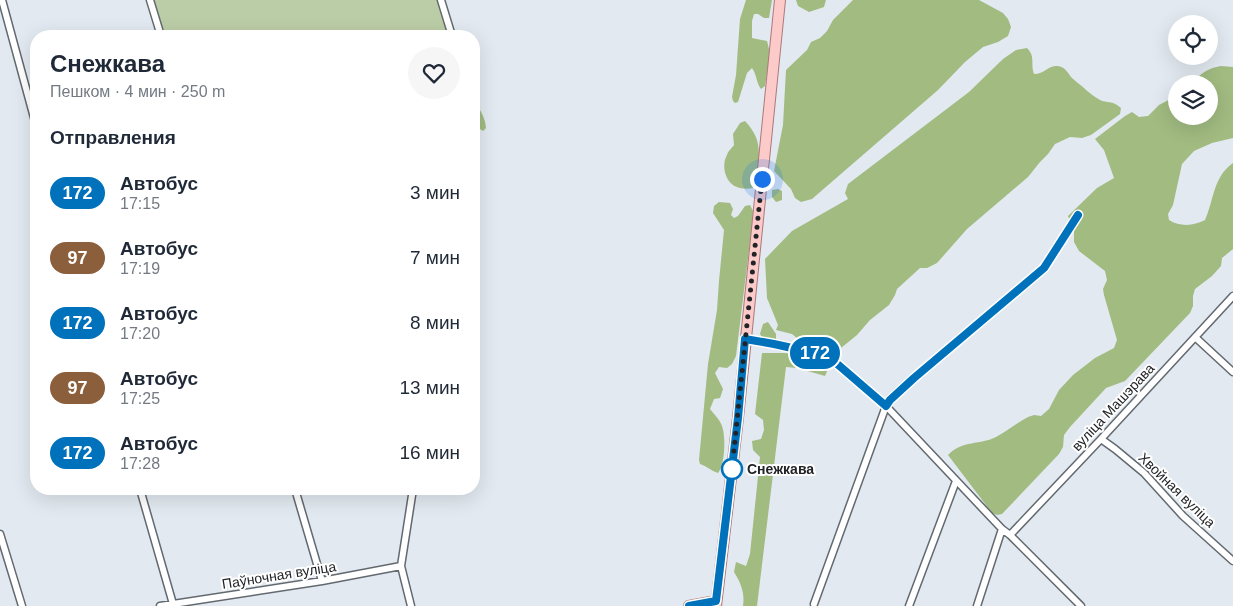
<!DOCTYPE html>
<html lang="ru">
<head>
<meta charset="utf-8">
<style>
  body { margin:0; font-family:Arial,sans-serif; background:#f6f6f7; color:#1f2937; height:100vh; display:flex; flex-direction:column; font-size:19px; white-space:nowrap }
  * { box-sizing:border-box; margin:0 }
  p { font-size:16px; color:#747a83 }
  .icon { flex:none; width:28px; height:28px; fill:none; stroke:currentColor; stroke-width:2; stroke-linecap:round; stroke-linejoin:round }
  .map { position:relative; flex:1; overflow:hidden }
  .panel { position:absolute; left:30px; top:30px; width:450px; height:465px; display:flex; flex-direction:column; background:#fff; border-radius:20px; box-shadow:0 5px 20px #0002 }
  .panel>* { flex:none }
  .badge { padding:0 10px; border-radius:16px; font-size:18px; line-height:32px }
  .tools { position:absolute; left:1168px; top:15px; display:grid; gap:10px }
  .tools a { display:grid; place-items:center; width:50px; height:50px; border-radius:50%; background:#fff; box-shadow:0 5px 20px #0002; font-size:25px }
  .you { position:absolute; width:25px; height:25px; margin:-12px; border:4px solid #fff; border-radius:50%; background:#1a73e8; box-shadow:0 0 0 8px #1a73e833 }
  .map>.badge { position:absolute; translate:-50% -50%; box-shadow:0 0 0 2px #fff }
  h2 { padding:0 20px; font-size:19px; line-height:45px }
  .round { display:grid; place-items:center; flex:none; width:52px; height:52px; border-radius:26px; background:#f6f6f7 }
  .head { display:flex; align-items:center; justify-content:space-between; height:85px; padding:0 20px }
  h1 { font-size:24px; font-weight:700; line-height:38px }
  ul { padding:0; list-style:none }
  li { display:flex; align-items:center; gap:15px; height:65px; padding:0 20px }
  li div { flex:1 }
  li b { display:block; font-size:19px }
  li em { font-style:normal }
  li .badge { min-width:55px; font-weight:700; text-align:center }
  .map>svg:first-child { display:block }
  .green { fill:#bbcda6 }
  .forest { fill:#a1bb81 }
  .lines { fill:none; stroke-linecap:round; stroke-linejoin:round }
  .street-casing { stroke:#62696f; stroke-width:9 }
  .primary-casing { stroke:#ad7879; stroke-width:12 }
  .street { stroke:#fff; stroke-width:6 }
  .primary { stroke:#fbcac9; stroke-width:10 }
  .line-casing { stroke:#fff; stroke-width:11 }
  .line { stroke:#0072bc; stroke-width:8 }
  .walk { stroke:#212326; stroke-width:5; stroke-dasharray:0 9 }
  .stop-dot { fill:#fff; stroke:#0072bc; stroke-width:2.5 }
  .labels { text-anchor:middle; stroke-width:4; stroke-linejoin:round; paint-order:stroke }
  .street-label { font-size:14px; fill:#212326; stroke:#fff }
  .stop-label { font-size:14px; font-weight:bold; fill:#212326; stroke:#fff; text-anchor:start }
</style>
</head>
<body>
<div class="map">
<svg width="1233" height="606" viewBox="0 0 1233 606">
  <rect width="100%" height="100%" fill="#e2e9f0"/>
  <path class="green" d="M150,0H441L452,36H161Z"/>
  <path class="forest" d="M746,0H772L769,18H764L758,14H754L752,21V38L767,41L770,53L765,86L761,89C756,82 757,75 752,68L747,73L738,102L735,103L733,101L732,97L736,75L740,19Z
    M796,0H826L824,7L809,12L798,6Z
    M853,0H979L1003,13L1008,19L1011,27L1008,36L998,42L983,47L965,62L938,90L812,199L801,202L795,198L791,189L774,171L783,125L786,70L807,50L811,42L820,38L827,31L833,20Z
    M1027,48C1036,57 1030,64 1034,74C1045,74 1048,65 1058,66C1066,67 1068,74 1072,78C1076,82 1081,85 1084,88C1088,92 1095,97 1100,100C1110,104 1112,100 1121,108L1120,114L1091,135L1082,138L1070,137L1055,144L1048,154L1040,162L1028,177L967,229L937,263L927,268H920L897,289L895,295L889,305L870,320L857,335L836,352L828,354L818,352L804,344L792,334L776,330L778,325L767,298L765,259L792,231L848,199L845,193L848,184L969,92L1003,59L1016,50Z
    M1221,66L1233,67V138L1212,143L1194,151L1182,164L1173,205L1168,214L1169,220C1180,227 1194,226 1205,220C1214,200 1213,177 1233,163V249L1222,258L1221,266L1212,276L1195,289L1193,296V306L1190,313L1125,381L1106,388L1070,427L1064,435L1063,447L1059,454L1002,514L997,515L992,513L948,455C962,440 981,445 996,437C1007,431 1017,423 1028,417L1034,415L1041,416L1049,409L1059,390L1073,375L1095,358L1114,348L1117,340L1104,295L1103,289L1107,280L1105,271L1079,251L1074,242V232L1068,216L1097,188L1114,178L1104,150L1095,139L1125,116L1132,112L1139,117L1148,116L1159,105L1176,96V116H1209V84H1190C1201,74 1207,68 1221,66Z
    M474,102C481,110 485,118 486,128L483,131L480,129L478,125L479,121L474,114Z
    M745,121C760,137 760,149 758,169C757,176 757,182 753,188C748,189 741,189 737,187C725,183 721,165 727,155C728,151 732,148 734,145L733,134L740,123Z
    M778,189L782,191V200L776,202L772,197V190Z
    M719,202L730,203L733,209L731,215L734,218L738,216L745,206L750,205L753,211L752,225L736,356L732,364L727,368L719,367L715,373L723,389L720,398L714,399L710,409C714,414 720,420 722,426C726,437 725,464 718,473C711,471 707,466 700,464L699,460L708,364L717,310L719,281L724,230L713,213L714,206Z
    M768,322L776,334V340L771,341L763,339L760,334L763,324Z
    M762,353C774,353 822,352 828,361C830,366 827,371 825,376L797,368L786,367L757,606H743C745,593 741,583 734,572L736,562L746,566L750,554L760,457L753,450L752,441L761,439L764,430L763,420L755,414Z"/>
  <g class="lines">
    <defs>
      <path id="street" d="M2,0L36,125
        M150,0L161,36
        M441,0L452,36
        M474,222H475
        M1195,337L1233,372
        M745,339L774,344L828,356L886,406L1002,529L1010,535L1081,606
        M1101,439L1115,449L1144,473L1183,516L1233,561
        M140,489L173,604
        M295,489L322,581
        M0,534L22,606
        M1010,535L1101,439L1233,296
        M814,604L886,406L890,399L914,378L1044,268L1078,215
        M160,606L322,581L401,566
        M411,606L401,566L413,489
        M909,606L956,481
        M977,606L1002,529"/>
      <path id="primary" d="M689,606L716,601
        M716,606L738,418L780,0"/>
    </defs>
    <use href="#street" class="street-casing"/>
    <use href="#primary" class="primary-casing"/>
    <use href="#street" class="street"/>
    <use href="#primary" class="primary"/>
  </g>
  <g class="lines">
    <defs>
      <path id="line" d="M689,606L716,601L738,418L745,339L774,344L828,356L886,406L890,400L914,378L1044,268L1078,215"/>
    </defs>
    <use href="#line" class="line-casing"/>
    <use href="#line" class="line"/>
    <path class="walk" d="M732,469L762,179"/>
  </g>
  <circle class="stop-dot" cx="732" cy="469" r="10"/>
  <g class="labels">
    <g class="street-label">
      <text transform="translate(1113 407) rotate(-47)" y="5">вуліца Машэрава</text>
      <text transform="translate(1177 490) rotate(44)" y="5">Хвойная вуліца</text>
      <text transform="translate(279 575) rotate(-9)" y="5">Паўночная вуліца</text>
    </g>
    <g class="stop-label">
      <text x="747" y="474">Снежкава</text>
    </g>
  </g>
</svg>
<div class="tools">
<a><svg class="icon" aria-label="locate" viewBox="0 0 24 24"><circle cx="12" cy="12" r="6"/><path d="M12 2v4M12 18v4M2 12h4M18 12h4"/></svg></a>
<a><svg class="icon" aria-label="layers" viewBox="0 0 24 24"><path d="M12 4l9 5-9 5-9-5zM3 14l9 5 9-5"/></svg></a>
</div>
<div class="you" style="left:762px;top:179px"></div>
<b class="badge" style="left:815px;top:353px;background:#0072bc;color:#fff">172</b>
<section class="panel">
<div class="head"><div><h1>Снежкава</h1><p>Пешком · 4 мин · 250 m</p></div><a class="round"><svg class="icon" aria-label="heart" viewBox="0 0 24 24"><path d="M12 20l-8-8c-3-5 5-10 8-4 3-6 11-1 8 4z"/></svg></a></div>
<h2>Отправления</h2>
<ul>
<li><span class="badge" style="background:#0072bc;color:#fff">172</span><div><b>Автобус</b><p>17:15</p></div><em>3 мин</em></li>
<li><span class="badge" style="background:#8b5e3c;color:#fff">97</span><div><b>Автобус</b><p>17:19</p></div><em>7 мин</em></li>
<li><span class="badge" style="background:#0072bc;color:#fff">172</span><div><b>Автобус</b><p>17:20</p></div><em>8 мин</em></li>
<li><span class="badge" style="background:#8b5e3c;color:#fff">97</span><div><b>Автобус</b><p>17:25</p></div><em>13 мин</em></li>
<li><span class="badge" style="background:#0072bc;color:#fff">172</span><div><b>Автобус</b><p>17:28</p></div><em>16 мин</em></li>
</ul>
</section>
</div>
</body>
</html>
